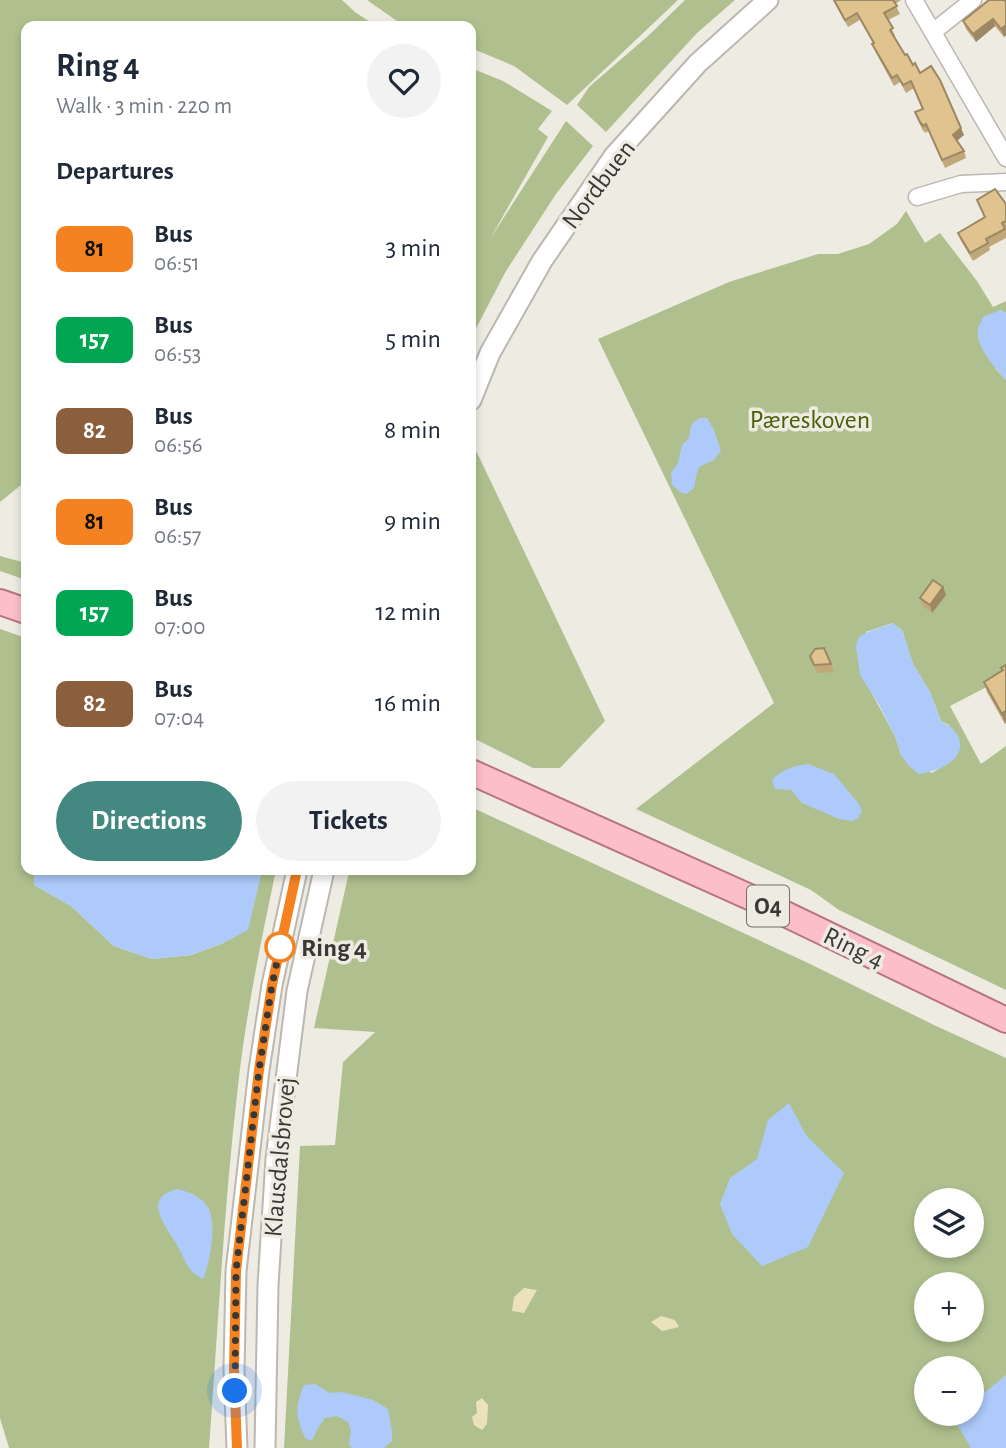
<!DOCTYPE html>
<html lang="en">
<head>
<meta charset="utf-8">
<style>
  body { margin:0; font-family:"Alegreya Sans",sans-serif; background:#f2f2f3; color:#1f2937; height:100vh; display:flex; flex-direction:column; font-size:26px; white-space:nowrap }
  * { box-sizing:border-box; margin:0 }
  p { font-size:23px; color:#747a83 }
  .icon { flex:none; width:38px; height:38px; fill:none; stroke:currentColor; stroke-width:2; stroke-linecap:round; stroke-linejoin:round }
  .map { position:relative; flex:1; overflow:hidden }
  .side { position:absolute; left:21px; top:21px; width:455px; height:854px; display:flex; flex-direction:column; background:#fff; border-radius:14px; box-shadow:0 4px 10px #0003 }
  .side>* { flex:none }
  .badge { padding:0 14px; border-radius:10px; font-size:24px; line-height:46px }
  .controls { position:absolute; left:914px; top:1188px; display:grid; gap:14px }
  .controls a { display:grid; place-items:center; width:70px; height:70px; border-radius:50%; background:#fff; box-shadow:0 4px 10px #0003; font-size:35px }
  .you { position:absolute; width:35px; height:35px; margin:-18px; border:5px solid #fff; border-radius:50%; background:#1a73e8; box-shadow:0 0 0 10px #1a73e833 }
  .map>.badge { position:absolute; translate:-50% -50%; box-shadow:0 0 0 4px #fff }
  h2 { padding:0 35px; font-size:26px; line-height:63px }
  .round { display:grid; place-items:center; flex:none; width:74px; height:74px; border-radius:37px; background:#f2f2f3 }
  .overview { display:flex; align-items:center; justify-content:space-between; height:119px; padding:0 35px }
  h1 { font-size:33px; font-weight:700; line-height:52px }
  .primary-button { display:flex; gap:14px; margin-top:auto; padding:14px 35px }
  .primary-button a { flex:1; height:80px; border-radius:42px; background:#438982; color:#fff; font-size:28px; font-weight:700; line-height:80px; text-align:center }
  .primary-button a+a { background:#f2f2f3; color:#1f2937 }
  ul { padding:0; list-style:none }
  li { display:flex; align-items:center; gap:21px; height:91px; padding:0 35px }
  li div { flex:1 }
  li b { display:block; font-size:26px }
  li em { font-style:normal }
  li .badge { min-width:77px; font-weight:700; text-align:center }
  .map>svg:first-child { display:block }
  .green { fill:#afc08e; fill-rule:evenodd }
  .sand { fill:#ebe2bc }
  .water { fill:#adcafb }
  .lines { fill:none; stroke-linecap:round; stroke-linejoin:round }
  .minor-casing { stroke:#bbb7b1; stroke-width:19 }
  .tertiary-casing { stroke:#bbb7b1; stroke-width:23 }
  .primary-casing { stroke:#b7747e; stroke-width:28 }
  .minor { stroke:#fff; stroke-width:16 }
  .tertiary { stroke:#fff; stroke-width:19 }
  .primary { stroke:#fcbfc9; stroke-width:24 }
  .wall { fill:#c1a87b }
  .shaded-wall { fill:#9d8864 }
  .building { fill:#e0c38f; stroke:#9d8864; stroke-width:2 }
  .line-casing { stroke:#fff; stroke-width:16 }
  .line { stroke:#f58220; stroke-width:10 }
  .walk { stroke:#3a3835; stroke-width:7; stroke-dasharray:0 12.6 }
  .stop-dot { fill:#fff; stroke:#f58220; stroke-width:3.5 }
  .labels { text-anchor:middle; stroke-width:7; stroke-linejoin:round; paint-order:stroke }
  .shield { fill:#eeebe3; stroke:#706e69; stroke-width:2 }
  .shield-label { font-size:24px; font-weight:bold; fill:#3a3835 }
  .street-label { font-size:26px; fill:#3a3835; stroke:#eeebe3 }
  .park-label { font-size:26px; fill:#4a5e08; stroke:#eeebe3 }
  .stop-label { font-size:26px; font-weight:bold; fill:#3a3835; stroke:#eeebe3; text-anchor:start }
</style>
</head>
<body>
<div class="map">
<svg width="1006" height="1448" viewBox="0 0 1006 1448">
  <rect width="100%" height="100%" fill="#eeebe3"/>
  <path class="green" d="M0,0H342L355,12L376,26H26V481L0,502Z
    M367,0H678L567,105L514,66L471,48V26H413L397,21Z
    M685,0H735L697,33L606,132L577,105L589,87L648,36Z
    M471,68L503,81L552,111L538,129L548,137L490,239L566,121L593,146L556,194L506,271L471,338Z
    M906,211L925,243L940,233L977,281L993,307L1006,301V313L1000,310L995,368L1006,380V677L950,706L981,764L1006,746V990L839,910L811,890L636,809L774,703L598,339L729,282L818,254H838L869,244L897,224ZM892,623L902,630L913,664L930,692L941,721L949,725L953,760L932,773L901,755L895,736L870,690L866,632Z
    M471,440L605,721L560,768H533L471,737Z
    M0,556L26,563V580L0,571Z
    M0,629L26,638V870H34V885L71,906L114,946L152,959L191,955L221,944L247,930L262,870H276C261,941 246,1013 238,1086C224,1206 218,1327 209,1448H9L0,1418Z
    M471,807L806,962L934,1025L1006,1058V1448H284L300,1146L335,1145L343,1062L375,1032L314,1028L349,872L350,870H471ZM926,1200H971V1246H926ZM926,1284H971V1330H926ZM926,1368H971V1414H926Z"/>
  <path class="sand" d="M524,1288L537,1290L524,1313L512,1311L514,1297Z
    M661,1316L675,1320L679,1327L662,1331L651,1322Z
    M482,1398L488,1405L487,1424L482,1430L474,1425L472,1417L477,1413L476,1402Z"/>
  <path class="water" d="M1000,310L1006,313V380C995,367 975,347 978,328C979,324 982,321 983,317Z
    M699,418H707L714,430L721,451L714,460L699,467L696,476L694,488L686,494L680,492L672,485L671,473L678,463L682,445L689,438L691,425Z
    M892,623L902,630L913,664L930,692L941,721C949,725 953,728 958,736C969,759 937,772 919,774L909,766L901,755L895,736L879,705L860,675L856,646L859,637C869,630 881,628 892,623Z
    M808,764L834,774L859,804L862,812L858,818L852,821L839,819L802,803L791,790L775,789L772,780C782,769 793,766 808,764Z
    M34,870H262L248,930L221,944L190,955L152,959L114,946L71,906L34,885Z
    M789,1103L806,1135L844,1173L808,1247L762,1266L732,1234L720,1204L730,1178L757,1159L768,1120Z
    M178,1189C189,1192 201,1197 207,1206C218,1220 210,1264 203,1279C187,1272 185,1259 177,1245C165,1225 141,1197 178,1189Z
    M1006,1375V1448H971L960,1429L948,1414H971V1404Z
    M315,1384L330,1393L342,1392L373,1400L388,1409L392,1431V1441L384,1448H352L349,1444L351,1431L348,1422L337,1416L325,1418L318,1428L312,1441L305,1438C295,1415 295,1407 304,1385Z"/>
  <g class="lines">
    <defs>
      <path id="minor" d="M914,0L1006,158
        M933,32L973,0
        M917,197L961,184L1006,182"/>
      <path id="tertiary" d="M471,400L490,353L542,261L614,156L698,63L768,0
        M237,1448L234,1369L236,1271L259,1070L272,985L297,870
        M265,1448L268,1285L276,1159L297,991L324,870"/>
      <path id="primary" d="M0,602L26,611
        M471,772L754,899L1006,1020"/>
    </defs>
    <use href="#minor" class="minor-casing"/>
    <use href="#tertiary" class="tertiary-casing"/>
    <use href="#primary" class="primary-casing"/>
    <use href="#minor" class="minor"/>
    <use href="#tertiary" class="tertiary"/>
    <use href="#primary" class="primary"/>
  </g>
  <path class="wall" d="M833,0H901L895,4L900,14L888,20L895,36L894,37L905,55L920,73L964,135L957,141L964,151L966,158L945,168L929,131L925,133L924,131H923L918,120L915,112L923,109L914,88L906,93L900,82L894,86L875,51L872,44L873,43L860,20L848,27Z
    M1006,2V35L1004,37L995,26L976,42L966,29L963,21Z
    M977,200L1006,204V238L989,247L990,250L973,261L961,241L958,233L985,218Z
    M943,587L946,595L932,613L923,606L920,598Z
    M810,656L831,664L834,672L817,673Z
    M1006,665V723L1005,724L987,692L984,682L1002,671Z"/>
  <path class="shaded-wall" d="M993,19L995,26L976,42L973,34Z
    M1006,25V35L1004,37L1001,29Z
    M961,128L964,135L955,142L953,135Z
    M943,587L946,595L932,613L930,605Z
    M1004,712L1006,719L1005,724L1002,714Z"/>
  <path class="building" d="M834,0H893L897,6L884,13L893,28L890,30L905,55L907,54L913,65L915,63L920,73L931,66L940,80L961,128L953,135L964,151L942,160L926,124L923,126L922,124H921L915,112L923,109L911,81L903,85L897,75L892,78L872,44L874,43L857,13L845,20Z
    M989,0H1004L1006,2V25L1001,29L993,19L973,34L963,21Z
    M995,189L1006,204V221L1002,223L1005,229L986,239L988,243L970,253L958,233L985,217L977,200Z
    M933,580L943,587L930,605L920,598Z
    M824,648L831,664L814,665L810,656L815,649Z
    M1006,665V716L1004,712L1002,714L984,682L1003,670L1001,668Z"/>
  <g class="lines">
    <defs>
      <path id="line" d="M237,1448L234,1369L236,1271L259,1070L272,985L297,870"/>
    </defs>
    <use href="#line" class="line-casing"/>
    <use href="#line" class="line"/>
    <path class="walk" d="M235,1391L236,1271L259,1070L272,985L282,939L280,947"/>
  </g>
  <circle class="stop-dot" cx="280" cy="947" r="14"/>
  <g class="labels">
    <rect class="shield" x="747" y="885.5" width="42" height="41" rx="5"/>
    <g class="shield-label">
      <text x="768" y="914">O4</text>
    </g>
    <g class="street-label">
      <text transform="translate(598 184) rotate(-53)" y="9">Nordbuen</text>
      <text transform="translate(854 947) rotate(26)" y="9">Ring 4</text>
      <text transform="translate(279 1157) rotate(-85)" y="9">Klausdalsbrovej</text>
    </g>
    <g class="park-label">
      <text x="810" y="428">Pæreskoven</text>
    </g>
    <g class="stop-label">
      <text x="301" y="956">Ring 4</text>
    </g>
  </g>
</svg>
<div class="controls">
<a><svg class="icon" aria-label="layers" viewBox="0 0 24 24"><path d="M12 4l9 5-9 5-9-5zM3 14l9 5 9-5"/></svg></a>
<a>+</a>
<a>−</a>
</div>
<div class="you" style="left:235px;top:1391px"></div>
<section class="side">
<div class="overview"><div><h1>Ring 4</h1><p>Walk · 3 min · 220 m</p></div><a class="round"><svg class="icon" aria-label="heart" viewBox="0 0 24 24"><path d="M12 20l-8-8c-3-5 5-10 8-4 3-6 11-1 8 4z"/></svg></a></div>
<h2>Departures</h2>
<ul>
<li><span class="badge" style="background:#f58220;color:#111">81</span><div><b>Bus</b><p>06:51</p></div><em>3 min</em></li>
<li><span class="badge" style="background:#00a651;color:#fff">157</span><div><b>Bus</b><p>06:53</p></div><em>5 min</em></li>
<li><span class="badge" style="background:#8b5e3c;color:#fff">82</span><div><b>Bus</b><p>06:56</p></div><em>8 min</em></li>
<li><span class="badge" style="background:#f58220;color:#111">81</span><div><b>Bus</b><p>06:57</p></div><em>9 min</em></li>
<li><span class="badge" style="background:#00a651;color:#fff">157</span><div><b>Bus</b><p>07:00</p></div><em>12 min</em></li>
<li><span class="badge" style="background:#8b5e3c;color:#fff">82</span><div><b>Bus</b><p>07:04</p></div><em>16 min</em></li>
</ul>
<div class="primary-button"><a>Directions</a><a>Tickets</a></div>
</section>
</div>
</body>
</html>
